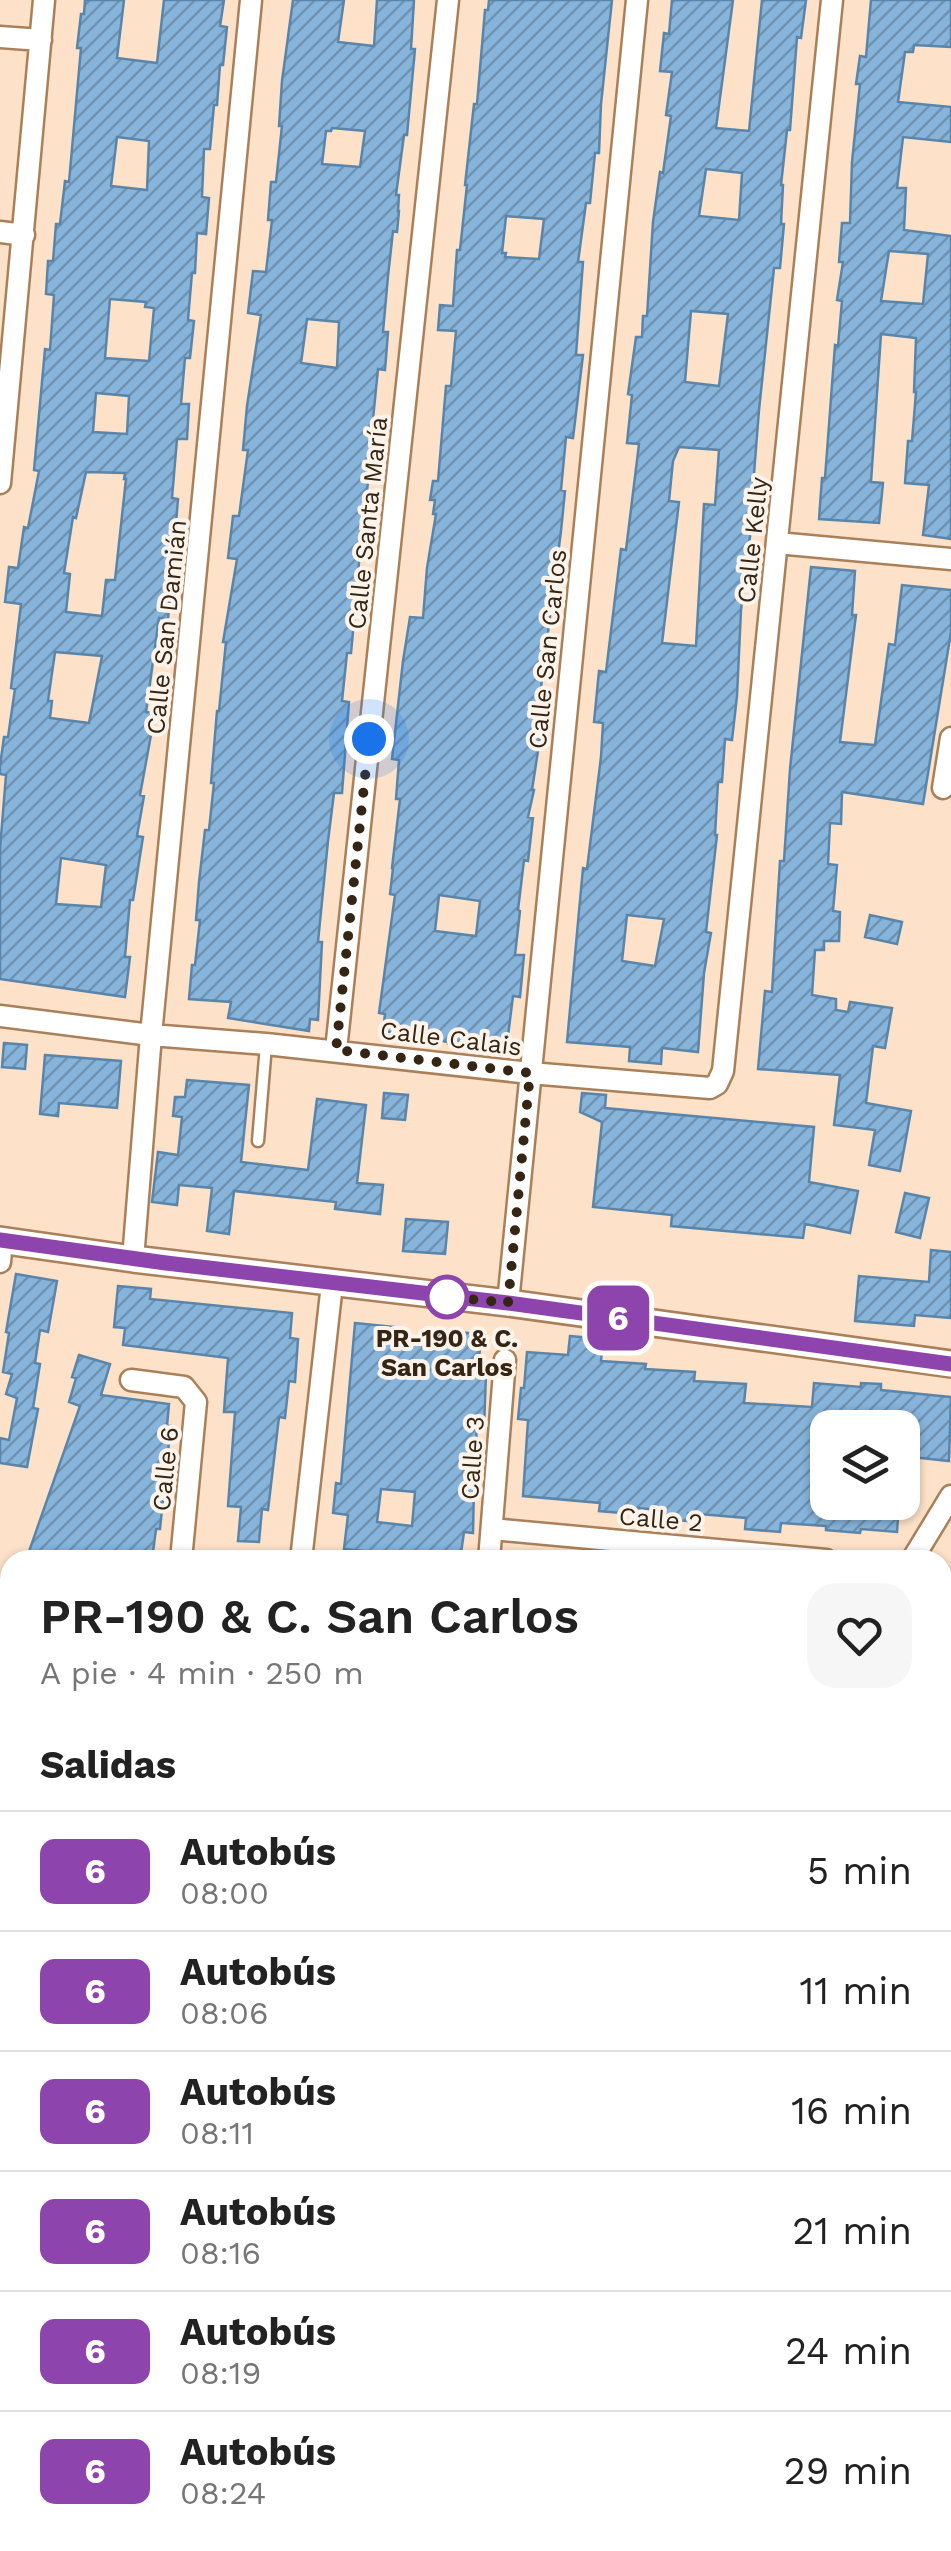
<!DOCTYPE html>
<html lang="es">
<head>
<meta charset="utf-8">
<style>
  body { margin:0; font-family:"Work Sans",sans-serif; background:#f6f6f6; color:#222; height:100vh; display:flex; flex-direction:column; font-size:38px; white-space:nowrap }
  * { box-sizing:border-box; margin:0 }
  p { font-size:32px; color:#767676 }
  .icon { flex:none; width:55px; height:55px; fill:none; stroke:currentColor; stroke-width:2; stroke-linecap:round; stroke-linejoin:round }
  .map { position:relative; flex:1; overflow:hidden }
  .drawer { position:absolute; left:0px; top:1550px; width:952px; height:1002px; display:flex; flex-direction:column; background:#fff; border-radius:30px 30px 0 0; box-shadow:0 2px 8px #0004 }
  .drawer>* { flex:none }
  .badge { padding:0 20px; border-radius:15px; font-size:35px; line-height:65px }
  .fabs { position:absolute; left:810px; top:1410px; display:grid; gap:20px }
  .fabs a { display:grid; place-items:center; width:110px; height:110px; border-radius:20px; background:#fff; box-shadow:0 2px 8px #0004; font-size:50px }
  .you { position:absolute; width:50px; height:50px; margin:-25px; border:8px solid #fff; border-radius:50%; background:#1a73e8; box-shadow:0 0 0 15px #1a73e833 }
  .map>.badge { position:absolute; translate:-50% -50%; box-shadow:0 0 0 5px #fff }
  h2 { padding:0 40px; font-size:38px; line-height:90px }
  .round { display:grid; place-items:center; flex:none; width:105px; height:105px; border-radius:30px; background:#f6f6f6 }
  .overview { display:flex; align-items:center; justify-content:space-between; height:170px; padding:0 40px }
  h1 { font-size:48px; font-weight:600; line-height:75px }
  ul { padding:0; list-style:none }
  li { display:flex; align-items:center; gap:30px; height:120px; padding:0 40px; border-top:2px solid #e0e0e0 }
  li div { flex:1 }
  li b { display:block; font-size:38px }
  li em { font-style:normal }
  li .badge { min-width:110px; font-weight:700; text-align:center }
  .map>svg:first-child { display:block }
  .park { fill:url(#park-crowns) }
  .building { fill:url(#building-hatch); stroke:#5a85aa; stroke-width:2.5; fill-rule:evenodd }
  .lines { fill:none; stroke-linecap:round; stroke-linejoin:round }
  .service-casing { stroke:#a98059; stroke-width:15 }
  .minor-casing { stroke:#a98059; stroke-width:25 }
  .tertiary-casing { stroke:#a98059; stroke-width:30 }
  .motorway-casing { stroke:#a98059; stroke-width:42 }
  .service { stroke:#fff; stroke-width:10 }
  .minor { stroke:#fff; stroke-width:20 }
  .tertiary { stroke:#fff; stroke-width:25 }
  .motorway { stroke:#fff; stroke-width:38 }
  .line-casing { stroke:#fff; stroke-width:22 }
  .line { stroke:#8e44ad; stroke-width:15 }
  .walk { stroke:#352515; stroke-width:10; stroke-dasharray:0 18 }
  .stop-dot { fill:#fff; stroke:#8e44ad; stroke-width:5 }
  .labels { text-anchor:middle; stroke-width:8; stroke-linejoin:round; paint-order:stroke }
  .street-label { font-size:25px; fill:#352515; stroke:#fcf3eb }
  .stop-label { font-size:25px; font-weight:bold; fill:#352515; stroke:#fcf3eb }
</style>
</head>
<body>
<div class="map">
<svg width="951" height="2551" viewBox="0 0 951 2551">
  <defs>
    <pattern id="park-crowns" width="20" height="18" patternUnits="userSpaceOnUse" patternTransform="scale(2.5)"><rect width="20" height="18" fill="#eebb8a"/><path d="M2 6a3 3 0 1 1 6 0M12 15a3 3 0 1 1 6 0" fill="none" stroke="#cda176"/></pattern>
    <pattern id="building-hatch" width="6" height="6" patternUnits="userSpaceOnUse" patternTransform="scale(2.5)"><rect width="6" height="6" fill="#87b4db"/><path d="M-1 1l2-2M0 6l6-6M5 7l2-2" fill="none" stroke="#6f92b0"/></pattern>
  </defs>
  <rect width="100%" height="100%" fill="#fde2c9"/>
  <path class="park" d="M948,2488L951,2489V2551H921L925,2543L942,2542L943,2501Z
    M237,2542H898L919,2551H236Z"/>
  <path class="building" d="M85,0H124L117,58L157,63L164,0H224L220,26L227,27L223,65H220L217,105H214L210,149H204L202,197L209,198L206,234L197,233L195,273H192L188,320L194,321L190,358H185L181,404H189L187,439H177L172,498L178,499L168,619L159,618L146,712L155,713L140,795L144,796L137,836L143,837L133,900H130L125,957H130L125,997L0,979V849L6,775L0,774V766L4,737H8L15,689L11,688L21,604L5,602L9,567L18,568L24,527L28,528L39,471L34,470L45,349L50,350L54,295L46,294L48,261H53L56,224H60L65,181L69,182L81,48H77L81,14H84ZM117,137L149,141L147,190L111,186ZM110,299L146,302L145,307L154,308L149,361L105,358ZM96,393L129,396L127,434L93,432ZM86,472L125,473L124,479H126L115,580H106L102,616L66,612L70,574L64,573L73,517L76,518ZM55,652L102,656L89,723L50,718L52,701H48ZM61,858L106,865L101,907L56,904Z
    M293,0H344L338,42L374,46L377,0H414L411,49H415L407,135H404L396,195H399L398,211H399L397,232L393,231L388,276L383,332H388L385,370L378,369L373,419H376L374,450H372L363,523L358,573L364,574L358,611H355L351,653H347L342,701L349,702L342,793H334L328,841L318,942H322L318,1020L310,1019L309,1031L228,1018L231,1002L189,999L192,965H195L200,920H196L199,882L205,830H209L214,783H211L217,711H219L226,642H223L237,559L228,558L233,516H239L248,450H243L247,406L261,315L248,313L253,271L266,272L272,220H268L271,182H276L282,126H279L282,81ZM332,128L365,131L360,167L322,164L326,131H331ZM307,319L339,322L337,368L301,363Z
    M489,0H612L601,104L599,153H595L590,203H586L578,262H583L576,355H583L573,438L566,437L561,490L565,491L561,531L540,695L539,725H542L532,790H534L528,817L533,818L528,861L524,860L518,910L520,911L515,955H524L520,997L513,996L506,1052L448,1044V1042L383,1031L385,1014L379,1013L395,895L390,894L393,868H392L400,799H396L399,760L392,759L403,661L410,617L423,618L427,568L436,514H433L435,500H430L433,481H438L446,386H451L456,331L438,330L440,305L453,306L457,250H460L467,185H465L474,104H477L485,10H488ZM506,216L544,219L539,259L505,257L506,253H502ZM439,895L480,901L476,936L435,931Z
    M672,0H733L716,128L749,131L762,0H806L801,38L797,37L790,130H787L781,185H783L781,224H784L780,268H774L759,410L751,512H753L741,610L737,696L732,740L725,739L722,782H718L715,835H717L706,932L711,933L704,973L698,1052L662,1048L661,1064L629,1061L630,1047L567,1042L583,868L587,869L601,757L603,723L594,722L599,671L606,672L621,549L626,550L639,444L627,443L632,395L628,394L636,337H642L643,316H647L653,222L660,172L663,173L671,116L666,115L672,72L660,71L664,33L669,34ZM706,169L742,173L739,220L699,216ZM691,311L728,314L719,386L685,382ZM679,447L719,450L715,505L704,504L696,646L662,643L679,502L669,501L673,461ZM627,915L664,919L655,966L622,961Z
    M871,0H951V47L914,45L913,52H905L898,102L951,107V142L903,137L897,188H906L904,230L951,236V539L923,535L929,485L905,483L908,441H912L916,392H914L916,338L881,334L871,482L883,483L879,523L819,519L822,478H825L835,345L838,346L842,301L837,300L843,262H839L842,223H850L852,162L860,84H856L860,56L866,57ZM889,251L928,254L923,304L881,301Z
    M811,567L855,571L852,615H856L840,742L875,745L889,644L895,645L902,585L951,590V632L923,804L842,792L841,824L830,823L828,864L837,865L833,911L840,912L839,941H824V950H815L812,995L836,999V1010L848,1012L850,1002L892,1008L885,1048L873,1046L866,1103L911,1111L900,1171L869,1165L875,1130L834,1125L840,1075L758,1069L765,991L772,992L780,861H784L790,769Z
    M870,915L902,922L897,944L865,937Z
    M4,1043L27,1045L25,1069L2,1067Z
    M45,1055L121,1061L117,1108L59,1103L58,1116L40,1114Z
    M187,1080L249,1085L241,1162L308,1170L317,1099L366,1105L357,1183L383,1185L380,1214L335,1209L336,1202L234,1191L229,1234L207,1231L212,1188L179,1185L177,1205L152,1202L158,1152L178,1155L182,1117L173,1116L175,1097H185Z
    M384,1093L408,1095L405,1120L382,1118Z
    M582,1093L606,1095L605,1108L814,1127L809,1182L858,1191L850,1233L805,1224L803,1238L671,1226L672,1215L593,1207L602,1122L580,1112Z
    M905,1193L929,1198L920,1238L896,1232Z
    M406,1219L448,1222L445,1254L403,1251Z
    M931,1250L951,1252V1318L915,1315L914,1326L855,1321L859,1276L929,1282Z
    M16,1274L57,1281L48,1332L40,1330L35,1363L40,1364L33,1408L38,1409L27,1467L0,1463V1438L9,1440L17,1398L6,1394L12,1374L3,1372L9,1333L6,1332Z
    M118,1286L151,1289L150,1299L292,1313L290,1338L298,1339L295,1382L289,1381L285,1418L279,1417L268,1510L262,1509L259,1542L238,1541L241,1507L228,1506L235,1412H224L228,1358L123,1345L125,1328L114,1327Z
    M355,1323L395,1327L394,1339L429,1342L430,1330L481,1334L478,1374H486L484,1429L477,1428L476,1440H473L470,1476V1485L474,1486L473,1533L464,1532L460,1560H405L406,1555L344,1549L348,1515L333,1513L336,1483L341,1484ZM381,1489L415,1492L412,1526L377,1522Z
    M570,1336L603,1339L601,1361L646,1364L645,1369L695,1372L694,1381L746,1384L744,1403L812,1407L814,1383L861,1387V1383L881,1384V1390L951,1397L949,1461L902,1456V1428H828L826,1502H899L897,1532L861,1529L860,1533L826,1530V1526L781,1523L780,1532L745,1529L746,1518L688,1513L687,1521L661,1519L662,1510L622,1507L621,1513L599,1511L600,1503L523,1496L528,1420L518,1419L521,1388H524L527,1352L568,1355Z
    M79,1355L110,1364L101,1395L169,1404L167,1426H171L169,1442L160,1529H156L152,1560H26L80,1406L69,1402L76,1378L72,1377Z"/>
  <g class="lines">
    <defs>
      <path id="service" d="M258,1141L266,1045"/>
      <path id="minor" d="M0,37L41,40
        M0,232L24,235
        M0,483L44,0
        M777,543L951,559
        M943,788L951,738
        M0,1016L151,1035L266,1044L530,1073L710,1088L717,1084L723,1071L832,0
        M336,1050L448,0
        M133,1259L151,1035L251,0
        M0,1262L2,1240
        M508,1303L637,0
        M131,1380L184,1387L196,1402L181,1560
        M492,1529L826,1560
        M301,1560L332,1284
        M489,1560L505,1360
        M912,1560L951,1496
        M0,1699L10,1700
        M942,1767L951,1768
        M942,2148H951
        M3,2478L10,2444
        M211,2551L212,2542"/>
      <path id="tertiary" d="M0,1240L133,1259L508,1303L951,1364"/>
      <path id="motorway" d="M0,1887H10
        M942,1895L951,1894
        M942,1925H951
        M0,1941H10
        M942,1980L951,1981"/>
    </defs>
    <use href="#service" class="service-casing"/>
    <use href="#minor" class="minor-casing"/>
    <use href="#tertiary" class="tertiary-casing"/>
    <use href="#motorway" class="motorway-casing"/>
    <use href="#service" class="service"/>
    <use href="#minor" class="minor"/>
    <use href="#tertiary" class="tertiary"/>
    <use href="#motorway" class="motorway"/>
  </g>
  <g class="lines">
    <defs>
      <path id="line" d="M0,1240L166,1263L508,1303L951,1364"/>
    </defs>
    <use href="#line" class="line-casing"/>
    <use href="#line" class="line"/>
    <path class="walk" d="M369,739L336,1050L530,1073L508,1303L438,1296L447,1297"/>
  </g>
  <circle class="stop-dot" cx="447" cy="1297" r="20"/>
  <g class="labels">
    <g class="street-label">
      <text transform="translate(367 523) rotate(-84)" y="9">Calle Santa María</text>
      <text transform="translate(752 540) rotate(-84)" y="9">Calle Kelly</text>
      <text transform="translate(166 627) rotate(-84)" y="9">Calle San Damián</text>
      <text transform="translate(547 649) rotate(-84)" y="9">Calle San Carlos</text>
      <text transform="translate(451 1038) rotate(7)" y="9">Calle Calais</text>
      <text transform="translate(472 1458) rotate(-86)" y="9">Calle 3</text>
      <text transform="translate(165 1469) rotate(-84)" y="9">Calle 6</text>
      <text transform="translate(661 1519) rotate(5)" y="9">Calle 2</text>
    </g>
    <g class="stop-label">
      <text x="447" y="1347">PR-190 &amp; C.<tspan x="447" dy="29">San Carlos</tspan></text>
    </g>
  </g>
</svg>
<div class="fabs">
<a><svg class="icon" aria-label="layers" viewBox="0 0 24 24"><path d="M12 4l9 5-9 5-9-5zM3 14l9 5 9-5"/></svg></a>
</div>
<div class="you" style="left:369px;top:739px"></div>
<b class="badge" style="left:618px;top:1318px;background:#8e44ad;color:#fff">6</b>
<section class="drawer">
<div class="overview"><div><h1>PR-190 &amp; C. San Carlos</h1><p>A pie · 4 min · 250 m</p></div><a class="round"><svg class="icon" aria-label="heart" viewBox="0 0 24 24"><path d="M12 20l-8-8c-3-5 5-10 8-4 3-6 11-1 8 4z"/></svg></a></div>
<h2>Salidas</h2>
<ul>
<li><span class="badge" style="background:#8e44ad;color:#fff">6</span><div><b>Autobús</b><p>08:00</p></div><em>5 min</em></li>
<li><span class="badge" style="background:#8e44ad;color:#fff">6</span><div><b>Autobús</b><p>08:06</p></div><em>11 min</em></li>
<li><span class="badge" style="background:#8e44ad;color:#fff">6</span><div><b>Autobús</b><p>08:11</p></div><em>16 min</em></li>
<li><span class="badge" style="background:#8e44ad;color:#fff">6</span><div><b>Autobús</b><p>08:16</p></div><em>21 min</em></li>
<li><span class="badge" style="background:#8e44ad;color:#fff">6</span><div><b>Autobús</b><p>08:19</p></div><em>24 min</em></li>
<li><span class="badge" style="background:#8e44ad;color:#fff">6</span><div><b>Autobús</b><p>08:24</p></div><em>29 min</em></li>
</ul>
</section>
</div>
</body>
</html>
